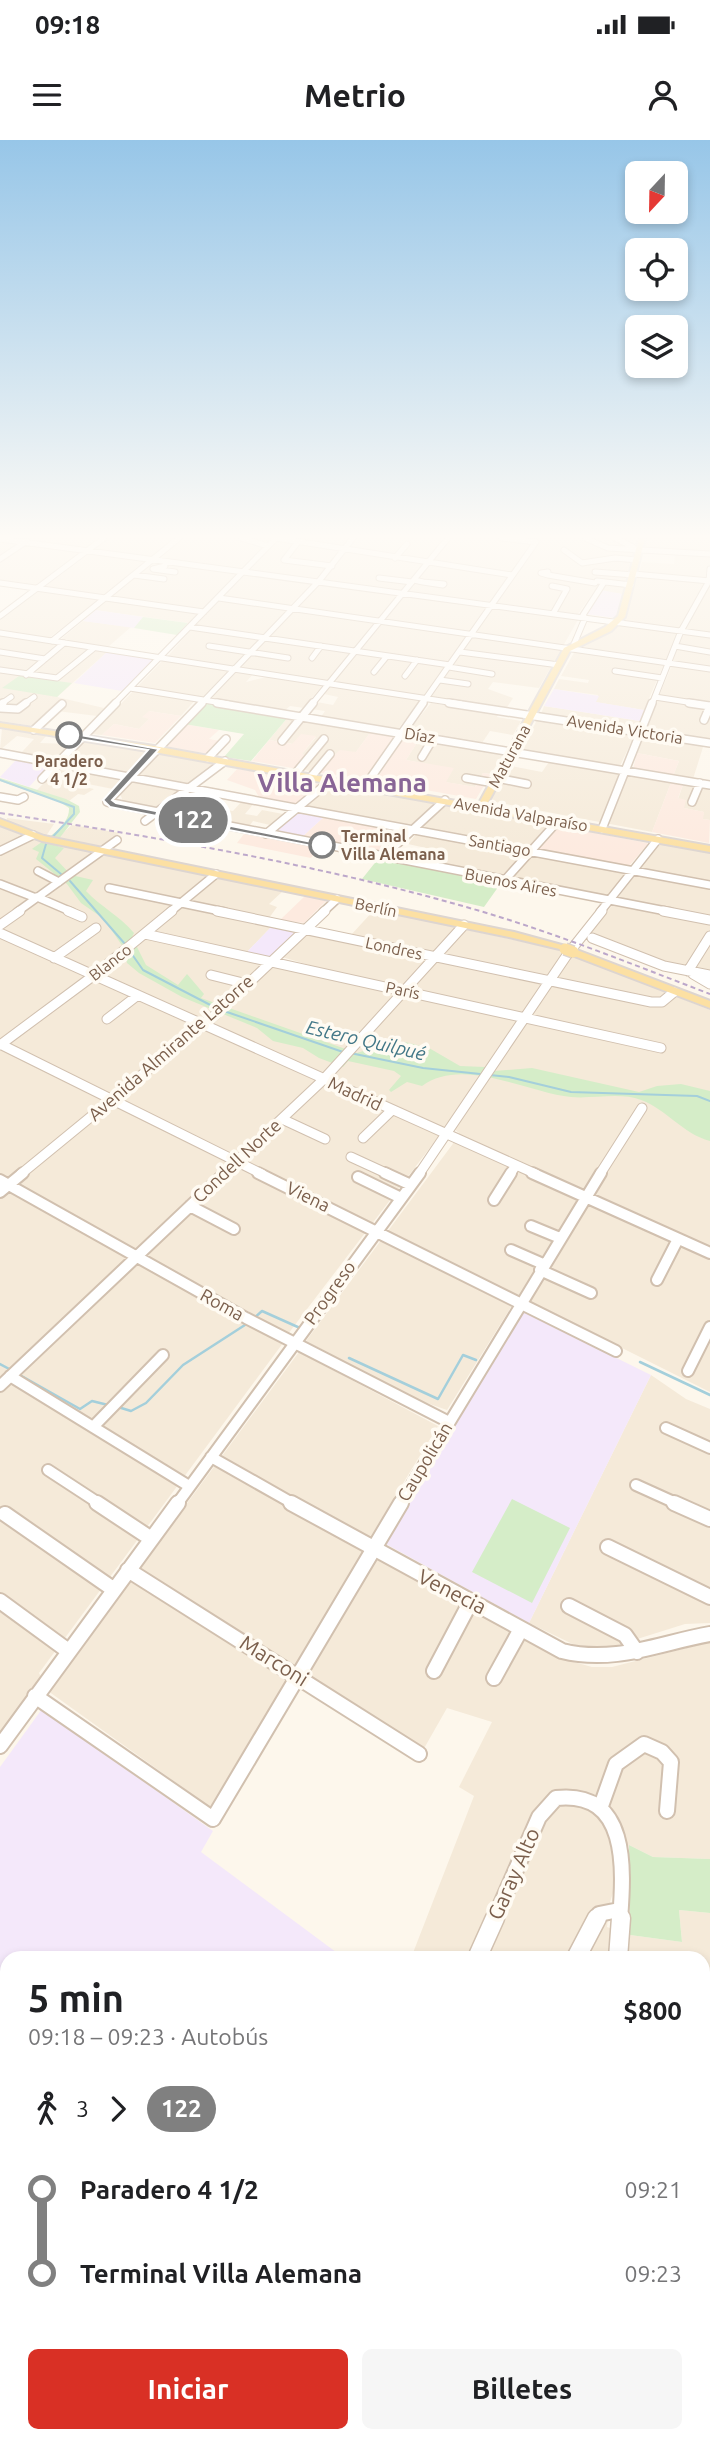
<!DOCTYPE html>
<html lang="es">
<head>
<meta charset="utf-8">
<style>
  body { margin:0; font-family:Ubuntu,sans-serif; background:#f6f6f6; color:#202124; height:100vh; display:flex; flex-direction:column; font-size:26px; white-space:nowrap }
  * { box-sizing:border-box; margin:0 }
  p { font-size:23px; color:#757577 }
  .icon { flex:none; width:38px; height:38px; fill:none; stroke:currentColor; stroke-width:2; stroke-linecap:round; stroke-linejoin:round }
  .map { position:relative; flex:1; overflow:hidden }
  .sheet { position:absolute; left:0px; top:1811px; width:710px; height:492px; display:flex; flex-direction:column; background:#fff; border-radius:21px 21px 0 0; box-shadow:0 4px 10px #0003 }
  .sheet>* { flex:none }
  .badge { padding:0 14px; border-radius:23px; font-size:24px; line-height:46px }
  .needle { width:46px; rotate:202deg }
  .controls { position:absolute; left:625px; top:21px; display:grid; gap:14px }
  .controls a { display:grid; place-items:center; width:63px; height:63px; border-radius:10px; background:#fff; box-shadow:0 4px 10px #0003; font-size:35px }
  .map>.badge { position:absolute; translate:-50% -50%; box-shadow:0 0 0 4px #fff }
  .legs { display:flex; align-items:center; gap:10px; height:77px; padding:0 28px; font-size:23px }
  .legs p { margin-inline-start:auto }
  .headline { display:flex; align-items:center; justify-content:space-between; height:119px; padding:0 28px }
  h1 { font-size:38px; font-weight:700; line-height:52px }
  .cta { display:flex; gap:14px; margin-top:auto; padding:14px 28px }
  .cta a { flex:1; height:80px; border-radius:10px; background:#d93025; color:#fff; font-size:28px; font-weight:700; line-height:80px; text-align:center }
  .cta a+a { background:#f6f6f6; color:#202124 }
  ul { padding:0 28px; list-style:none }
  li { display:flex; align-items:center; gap:24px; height:84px; font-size:26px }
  li i { display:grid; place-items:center; width:10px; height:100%; margin:0 9px; background:currentColor }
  li i::after { content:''; width:18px; height:18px; margin:-9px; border:5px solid; border-radius:50%; background:#fff }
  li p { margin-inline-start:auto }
  li:first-child i { background:linear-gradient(#0000 50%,currentColor 0) }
  li:last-child i { background:linear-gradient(currentColor 50%,#0000 0) }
  .status { display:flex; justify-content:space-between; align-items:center; height:49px; padding:0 35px; background:#fff; direction:ltr }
  .status svg { height:19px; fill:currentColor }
  header { display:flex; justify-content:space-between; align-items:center; height:91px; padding:0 28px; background:#fff; font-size:32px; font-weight:700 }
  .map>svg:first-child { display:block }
  .residential { fill:#f5ead9 }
  .commercial { fill:#fdeadf }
  .education { fill:#f4e8fa }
  .green { fill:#d5edc8 }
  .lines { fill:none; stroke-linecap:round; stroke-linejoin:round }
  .stream-far1 { stroke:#a4cfdb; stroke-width:2 }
  .stream { stroke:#a4cfdb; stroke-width:2.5 }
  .minor-far5-casing { stroke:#d1c0af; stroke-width:7 }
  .minor-far4-casing { stroke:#d1c0af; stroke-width:10 }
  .minor-far3-casing { stroke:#d1c0af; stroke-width:11 }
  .minor-far2-casing { stroke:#d1c0af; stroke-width:14 }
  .minor-far1-casing { stroke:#d1c0af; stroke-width:18 }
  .minor-casing { stroke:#d1c0af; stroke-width:21 }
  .major-casing { stroke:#ddd5d0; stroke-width:4 }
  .minor-far5 { stroke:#fff; stroke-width:5 }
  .minor-far4 { stroke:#fff; stroke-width:7 }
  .minor-far3 { stroke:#fff; stroke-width:9 }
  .minor-far2 { stroke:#fff; stroke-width:10 }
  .minor-far1 { stroke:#fff; stroke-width:14 }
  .minor { stroke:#fff; stroke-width:18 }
  .major { fill:#fce0a3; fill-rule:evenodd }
  .rail { stroke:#bca7ca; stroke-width:2; stroke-dasharray:5 3.5; stroke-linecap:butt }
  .major-bridge-casing { stroke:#ddd5d0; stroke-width:14; stroke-linecap:butt }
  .major-bridge { stroke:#fce0a3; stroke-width:11 }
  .line-1 { fill:#808080; stroke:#fff; stroke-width:2 }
  .stop-1-dot { fill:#fff; stroke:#808080; stroke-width:3.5 }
  .labels { text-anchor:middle; stroke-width:7; stroke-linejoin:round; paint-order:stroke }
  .far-street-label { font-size:16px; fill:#7b5f4c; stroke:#fffbf3 }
  .far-stop-label { font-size:16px; font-weight:bold; fill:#7b5f4c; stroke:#fffbf3 }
  .street-label { font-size:18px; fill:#7b5f4c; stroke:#fffbf3 }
  .water-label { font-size:19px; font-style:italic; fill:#427787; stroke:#fffbf3 }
  .near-street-label { font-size:21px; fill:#7b5f4c; stroke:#fffbf3 }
  .far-town-label { font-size:26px; font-weight:bold; fill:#886596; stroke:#fffbf3 }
</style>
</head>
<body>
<div class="status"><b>09:18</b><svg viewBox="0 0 49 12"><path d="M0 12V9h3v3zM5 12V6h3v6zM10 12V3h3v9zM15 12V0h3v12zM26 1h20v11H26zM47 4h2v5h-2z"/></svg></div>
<header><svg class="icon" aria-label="menu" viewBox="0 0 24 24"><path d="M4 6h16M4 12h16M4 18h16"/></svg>Metrio<svg class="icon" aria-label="person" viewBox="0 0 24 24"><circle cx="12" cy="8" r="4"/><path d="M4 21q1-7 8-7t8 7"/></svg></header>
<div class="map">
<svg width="710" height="2302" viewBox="0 0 710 2302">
  <rect width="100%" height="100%" fill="#fdf7ec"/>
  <path class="residential" d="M0,398H636L631,409L633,412L622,454L595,450L578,474L87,408L34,446L0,441Z
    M646,398H710V493L625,480L642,422L674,424L675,413L645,407Z
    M89,414L239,432L230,442L236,443L245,434L313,443L290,465L293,470L320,444L579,478L539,548L493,542L488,549L513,558L506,569L168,516L196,484L87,469L49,498L0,491V480Z
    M83,481L131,487L108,507L60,500Z
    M623,483L710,496V527L576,506Z
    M0,496L107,512L57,557L104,568L97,576L57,571L41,587L0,581Z
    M575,511L664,524L644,570L595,562L598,555L554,549L559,539L588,543L589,540L561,536Z
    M163,520L254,533L246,542L271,536L323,545L304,567L312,569L317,562L333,565L338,557L324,554L331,546L421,560L398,589L321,577L325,571L290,566L284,571L198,557L181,576L149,571L150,578L139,589L114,584L102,595L92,594Z
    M672,525L710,530V601L645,589Z
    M431,563L499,573L497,577L521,581L513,595L490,591L482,603L409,590Z
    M544,566L640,581L637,589L541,574Z
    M289,576L372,590L356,612L333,618L316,632L298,629L302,614L316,597L293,604L269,600Z
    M538,578L635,594L620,626L522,609Z
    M2,588L47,595L40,603L70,604L54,619L21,613L34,599L17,596L0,610Z
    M644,595L704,604L693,639L673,636L679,621L637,613Z
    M420,598L505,611L491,634L483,633L475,647L445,642L453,629L406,620Z
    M85,601L146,612L113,649L83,643L80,646L94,649L84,655L78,654L69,661L37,650Z
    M155,613L212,623L214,625L154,668L124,664L119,651Z
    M551,619L672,640L652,692L490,661L511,626L542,632Z
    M684,642L710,647V680L702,679L704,672L684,668L678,659Z
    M331,643L551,684L528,708L627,734L607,758L425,722L435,710L408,704L420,689L305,666Z
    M243,660L255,662L245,674L257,676L262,670L283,674L270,685L253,681L248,688L164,670L177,661L233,671Z
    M7,678L54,684L46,696L57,698L72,685L120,693L94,712L283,751L269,764L277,767L269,778L272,786L245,814L316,827L282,817L306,795H351L374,770L561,810L710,870V1252L518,1156L447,1270L418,1260L306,1201L452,1005L459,993L448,984L288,1194L0,1033V684H7Z
    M659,704L710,713V832L664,823L591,793Z
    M0,1047L283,1203L39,1533L41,1537L0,1593Z
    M299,1212L438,1286L363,1409L559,1518L592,1527H612L710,1502V1719L653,1717L629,1705L610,1762L607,1787L630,1795L682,1802L679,1770L710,1773V2058L704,2054V1818H411L474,1656L459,1647L492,1582L447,1568L422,1612L295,1527L210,1667L48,1551Z
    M651,1235L686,1259L710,1269V1483L685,1484L599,1511L583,1509L529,1483Z
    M7,2133V2296H145L142,2302H0V2145Z"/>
  <path class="commercial" d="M149,571L181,576L155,603L102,595L114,584L139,589L149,579L142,577Z
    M184,584L219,590L209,599L220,601L210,614L164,606Z
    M372,590L395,595L365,639L316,632L340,610L356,612Z
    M301,594L316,596L302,614L307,615L298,629L252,621L269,600L292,604Z
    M406,595L420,598L406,620L454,628L446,642L475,647L483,633L491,634L476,659L375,641Z
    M637,613L679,621L673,636L633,629Z
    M237,629L307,640L320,645L295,664L260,659L255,650L227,640Z
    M672,640L684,642L678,658L686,660L684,668L704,672L703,679L710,680L709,703L652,692Z
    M326,675L402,691L379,713L301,698Z
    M559,686L647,703L648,704L628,727L539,709Z
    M244,694L318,708L311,718L237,703Z
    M305,756L326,761L304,783L280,780Z"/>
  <path class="education" d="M600,450L622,454L615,478L586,474Z
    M96,470L143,477L134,488L83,481Z
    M107,512L152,519L154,520L122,551L74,543Z
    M554,549L599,556L596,562L644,570L640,581L544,566Z
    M17,619L50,624L29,647L0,637Z
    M301,670L326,675L301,698L275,691Z
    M272,786L294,793L269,817L245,814Z
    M523,1172L651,1235L529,1483L384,1403Z
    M42,1569L213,1691L201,1712L344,1818H7V1986L0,1977V1627Z
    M294,2296H403V2302H299Z"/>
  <path class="green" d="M143,477L188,483L177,495L134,488Z
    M19,536L72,543L57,557L2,548Z
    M205,563L289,576L251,621L224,617L244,594L184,584Z
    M0,638L66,659L79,666L80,672L54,705L64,708L55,718L71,735L93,740L86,751C101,767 120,776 134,793L132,797L146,825L178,845L187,834L204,854L201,858L357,913L384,904L405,902L429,908L460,926L485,927L494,931L532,928L639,952L657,946L681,944L710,951V1001C683,994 666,969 641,960C621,952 593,959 571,957C526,952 462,916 422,946L407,942L391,952L389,950L401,936L394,931L348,921L343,927L319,918L303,908L273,901L257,888L182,857L139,833L127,823L123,807L104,779L81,763L67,744L36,719L39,712L32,709C44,700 70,687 69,668L60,662L0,641Z
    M378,719L501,743L484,767L362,739Z
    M512,1359L570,1388L532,1463L472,1432Z
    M629,1705L653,1717L710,1719V1773L679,1770L682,1802L630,1795Z"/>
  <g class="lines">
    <path class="stream-far1" d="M0,640L74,667V674L46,704L42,718L61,734
      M70,741L125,804
      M129,810L143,830L218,869
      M224,871L343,912
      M350,913L423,928L509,937L571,952L697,956L710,961"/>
    <path class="stream" d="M253,1179L262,1171L300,1188
      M349,1218L438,1259L463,1215L476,1220
      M640,1222L710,1255
      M0,1224L13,1231
      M18,1234L80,1269L92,1261L108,1265
      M118,1267L131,1271L146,1263L183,1225L248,1183"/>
    <defs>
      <path id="minor-far5" d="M241,398L268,406
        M276,398L512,435
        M501,398L536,402
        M585,398L608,408L710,414
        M615,398L633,407
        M0,399L710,495
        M298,402L284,420L332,426
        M564,410L582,423L615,418L637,420
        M395,418L407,404
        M0,419L27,401
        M165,426L153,429L175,432
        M548,432V435L541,433Z
        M595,432L634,435
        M634,434L710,441
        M134,435L164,439
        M548,435L595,443
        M379,438L412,442
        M414,440L423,442
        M418,441L423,442
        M597,441L631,445
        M423,442L444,444L443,445Z
        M0,443L204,472
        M552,446L567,449L554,472
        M219,458L710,529
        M0,476L104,398
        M190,487L450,525
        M0,493L461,564
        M52,501L179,398
        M574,504L585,478L583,475L603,444
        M209,506L288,518
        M675,506L710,512
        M0,512L45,519
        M460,512L559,525
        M312,518L321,506
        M449,527L492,534
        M0,530L57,538L94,508
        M615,531L662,538
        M374,532L387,516
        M26,535L64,503
        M405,536L417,520
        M440,540L468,544
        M130,548L228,564
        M655,557L700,564
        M1,564L11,557
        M24,564L34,557
        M114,564L276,398
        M201,564L319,441L353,398
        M312,564L448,398
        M422,564L536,402
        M652,564L681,491L709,441L710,429"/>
      <path id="minor-far4" d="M202,563L107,662L671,772
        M217,563L710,645
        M449,563L710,603
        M689,563L710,566
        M0,565L3,563
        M0,568L18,569L26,563
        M704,580L710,566
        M34,590L62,564
        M282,601L313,563
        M0,613L710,745
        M422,617L434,597
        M208,618L226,599
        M295,634L324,599
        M311,637L330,614
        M466,638L494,643
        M497,638L527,644
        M42,639L116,563
        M365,646L423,563
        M0,657L18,660L24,657
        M692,662L700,643
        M145,681L225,621
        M602,689L652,563
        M266,694L331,640
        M0,711L33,695
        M383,717L445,660
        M38,731L59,742
        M504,741L558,681
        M0,744L36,758
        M109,748L225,772
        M37,757L72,772
        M17,772L117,700
        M170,772L216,734
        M323,772L337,759
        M600,772L658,699"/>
      <path id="minor-far3" d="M68,771L82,777
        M217,771L651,862H662L674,852
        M663,771L710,780
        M0,785L20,771
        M0,793L536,1034
        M145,794L661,908
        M592,798L664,826L710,835
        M54,818L96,788
        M688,831L710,796
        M693,834L710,844
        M211,835L247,844
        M107,879L138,855
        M0,904L262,1034
        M0,905L93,836L172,771
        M282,979L325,999
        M363,998L391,971
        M351,1017L388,1034
        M21,1034L215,875L325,771
        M223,1034L323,940L464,785
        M419,1034L567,815L602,771
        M510,1034L515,1027
        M600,1034L642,968"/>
      <path id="minor-far2" d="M258,1033L616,1211
        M385,1033L411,1045
        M532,1033L710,1113
        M358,1037L401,1058
        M0,1040L246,1178L449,1282
        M0,1052L23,1033
        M494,1060L511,1033
        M190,1066L234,1089
        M531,1086L560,1098
        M511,1110L543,1124
        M540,1130L591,1153
        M657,1140L678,1099
        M688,1231L710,1187
        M10,1236L189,1346
        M0,1246L225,1033
        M93,1287L163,1215
        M666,1288L710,1308
        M211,1317L294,1364
        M48,1330L100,1364
        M636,1345L678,1364
        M177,1364L420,1033
        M400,1364L601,1033"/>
      <path id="minor-far1" d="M97,1363L150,1398
        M291,1363L562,1511C615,1524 659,1503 710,1494
        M674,1363L710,1379
        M5,1374L113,1449
        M608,1407L710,1457
        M128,1430L419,1614
        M0,1461L67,1510
        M569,1466L625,1495L637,1512
        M434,1531L471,1461
        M494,1538L521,1489
        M35,1556L213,1679L401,1363
        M0,1606L178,1363
        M601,1666L616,1624L644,1604L662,1612L671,1622L667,1671
        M494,1780L539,1677L556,1658C629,1650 624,1728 620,1780
        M596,1780L599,1774L619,1770"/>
      <path id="minor" d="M477,1818L495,1778
        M576,1818L597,1778
        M618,1818L621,1778
        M0,2006L7,2015
        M704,2010L710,1986
        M37,2302L39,2296
        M414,2302L415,2296"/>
      <path id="major" d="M639,398H645L625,477L611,491L570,511L486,666L710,706V712L154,612L0,587V583L154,606L478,665L564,508L605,487L618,476Z
        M0,679L44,696L514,792L569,807L570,810H577L710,861V868L569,814L568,811L509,797L42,701L0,685Z"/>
    </defs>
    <use href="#minor-far5" class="minor-far5-casing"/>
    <use href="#minor-far4" class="minor-far4-casing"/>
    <use href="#minor-far3" class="minor-far3-casing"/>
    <use href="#minor-far2" class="minor-far2-casing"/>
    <use href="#minor-far1" class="minor-far1-casing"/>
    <use href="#minor" class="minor-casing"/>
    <use href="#major" class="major-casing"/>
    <use href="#minor-far5" class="minor-far5"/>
    <use href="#minor-far4" class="minor-far4"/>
    <use href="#minor-far3" class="minor-far3"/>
    <use href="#minor-far2" class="minor-far2"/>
    <use href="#minor-far1" class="minor-far1"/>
    <use href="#minor" class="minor"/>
    <use href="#major" class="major"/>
    <path class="rail" d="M0,673C161,698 323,725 480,771C558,794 634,825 710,854"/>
    <defs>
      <path id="major-bridge" d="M565,809L573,812"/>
    </defs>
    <use href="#major-bridge" class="major-bridge-casing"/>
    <use href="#major-bridge" class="major-bridge"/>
  </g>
  <linearGradient id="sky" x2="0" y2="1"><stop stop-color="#97c6e8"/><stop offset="0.55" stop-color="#fefbf6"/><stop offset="1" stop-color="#fefbf6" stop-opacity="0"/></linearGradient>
  <rect width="710" height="721" fill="url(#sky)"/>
  <path class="line-1" d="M69,593L159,609L112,660L116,663L327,705L322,708L110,667L103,660L148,610L66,597Z"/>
  <g class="stop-1-dot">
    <circle cx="69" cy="595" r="12"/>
    <circle cx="322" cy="705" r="12"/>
  </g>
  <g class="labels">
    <g class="far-street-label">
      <text transform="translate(625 589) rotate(9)" y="6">Avenida Victoria</text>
      <text transform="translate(420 595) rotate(9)" y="6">Díaz</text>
      <text transform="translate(509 616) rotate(-61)" y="6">Maturana</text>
      <text transform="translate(521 674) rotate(10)" y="6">Avenida Valparaíso</text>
      <text transform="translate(500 705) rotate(10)" y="6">Santiago</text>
      <text transform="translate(511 742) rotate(11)" y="6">Buenos Aires</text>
      <text transform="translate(376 767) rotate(12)" y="6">Berlín</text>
      <text transform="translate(394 808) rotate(12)" y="6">Londres</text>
      <text transform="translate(110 822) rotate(-38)" y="6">Blanco</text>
      <text transform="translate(403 850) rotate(12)" y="6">París</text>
    </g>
    <g class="far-stop-label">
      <text x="69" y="627">Paradero<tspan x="69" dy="18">4 1/2</tspan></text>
      <text x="341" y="702" text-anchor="start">Terminal<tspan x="341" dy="18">Villa Alemana</tspan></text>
    </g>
    <g class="street-label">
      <text transform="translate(171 908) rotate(-41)" y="6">Avenida Almirante Latorre</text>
      <text transform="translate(355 954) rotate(25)" y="6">Madrid</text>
      <text transform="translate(237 1021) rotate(-43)" y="6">Condell Norte</text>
      <text transform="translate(308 1057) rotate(26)" y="6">Viena</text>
      <text transform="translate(330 1153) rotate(-54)" y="6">Progreso</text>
      <text transform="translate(222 1165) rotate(29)" y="6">Roma</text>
      <text transform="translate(425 1322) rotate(-59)" y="6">Caupolicán</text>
    </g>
    <g class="water-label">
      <text transform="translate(366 900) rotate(13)" y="7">Estero Quilpué</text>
    </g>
    <g class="near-street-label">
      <text transform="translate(452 1452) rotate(27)" y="7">Venecia</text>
      <text transform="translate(274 1521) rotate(32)" y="7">Marconi</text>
      <text transform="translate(514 1734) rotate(-66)" y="7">Garay Alto</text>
    </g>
    <g class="far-town-label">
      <text x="342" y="652">Villa Alemana</text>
    </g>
  </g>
</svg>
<div class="controls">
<a><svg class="needle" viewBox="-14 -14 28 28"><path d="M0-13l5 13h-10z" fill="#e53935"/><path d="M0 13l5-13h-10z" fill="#757577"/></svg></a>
<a><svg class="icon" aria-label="locate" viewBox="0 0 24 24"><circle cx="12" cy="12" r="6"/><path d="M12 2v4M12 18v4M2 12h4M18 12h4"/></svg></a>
<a><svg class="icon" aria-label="layers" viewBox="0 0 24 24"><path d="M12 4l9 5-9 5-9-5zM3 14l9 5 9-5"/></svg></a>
</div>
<b class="badge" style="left:193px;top:680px;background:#808080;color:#fff">122</b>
<section class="sheet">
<div class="headline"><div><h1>5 min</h1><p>09:18 – 09:23 · Autobús</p></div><b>$800</b></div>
<div class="legs"><svg class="icon" aria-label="walk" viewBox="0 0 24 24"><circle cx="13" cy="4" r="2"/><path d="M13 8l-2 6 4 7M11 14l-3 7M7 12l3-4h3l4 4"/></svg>3<svg class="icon" aria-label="forward" viewBox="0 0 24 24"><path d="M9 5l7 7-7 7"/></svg><b class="badge" style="background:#808080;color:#fff">122</b></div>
<ul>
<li><i style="color:#808080"></i><b>Paradero 4 1/2</b><p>09:21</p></li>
<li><i style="color:#808080"></i><b>Terminal Villa Alemana</b><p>09:23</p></li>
</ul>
<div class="cta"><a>Iniciar</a><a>Billetes</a></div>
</section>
</div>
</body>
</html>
